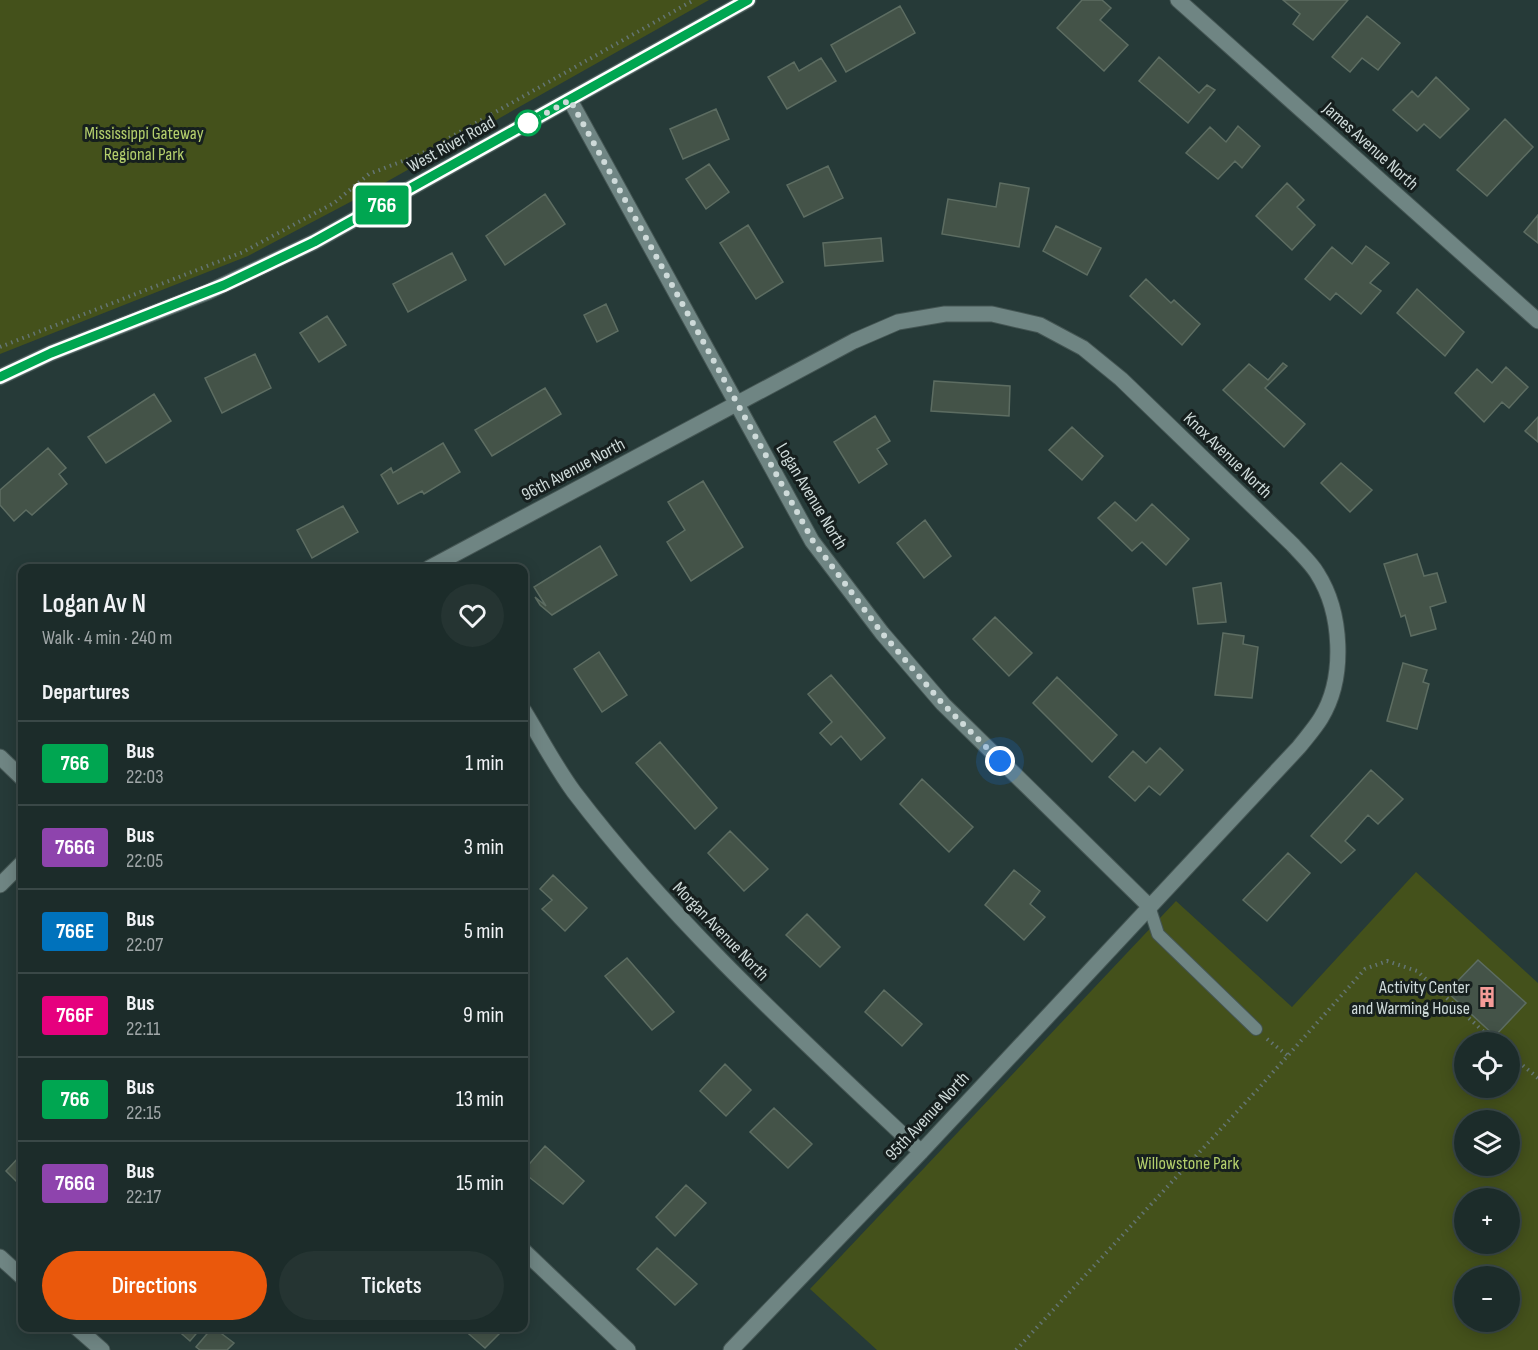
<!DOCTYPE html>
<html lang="en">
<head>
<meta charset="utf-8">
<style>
  body { margin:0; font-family:"Sofia Sans Condensed",sans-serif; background:#253432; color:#f1f3f6; height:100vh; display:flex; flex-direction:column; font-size:22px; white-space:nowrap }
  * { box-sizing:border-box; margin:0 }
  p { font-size:20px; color:#a0a7a8 }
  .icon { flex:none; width:33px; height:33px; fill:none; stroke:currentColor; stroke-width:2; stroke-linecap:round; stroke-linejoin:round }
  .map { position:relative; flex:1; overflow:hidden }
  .drawer { position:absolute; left:18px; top:564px; width:510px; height:768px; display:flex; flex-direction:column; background:#1c2c2a; border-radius:12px; box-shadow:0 3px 15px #0003,0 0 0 2px #3a4847 }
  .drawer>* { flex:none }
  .badge { padding:0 12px; border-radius:4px; font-size:21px; line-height:39px }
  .fabs { position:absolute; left:1454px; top:1032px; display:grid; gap:12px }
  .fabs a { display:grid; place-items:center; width:66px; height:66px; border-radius:50%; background:#1c2c2a; box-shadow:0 3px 15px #0003,0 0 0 2px #3a4847; font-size:30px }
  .you { position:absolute; width:30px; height:30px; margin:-15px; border:4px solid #fff; border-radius:50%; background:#1a73e8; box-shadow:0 0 0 9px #1a73e833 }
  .map>.badge { position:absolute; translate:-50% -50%; box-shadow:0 0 0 3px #fff }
  h2 { padding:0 24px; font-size:22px; line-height:54px }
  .round { display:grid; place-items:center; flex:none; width:63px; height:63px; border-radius:32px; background:#253432 }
  .headline { display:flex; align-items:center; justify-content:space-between; height:102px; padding:0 24px }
  h1 { font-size:28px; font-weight:600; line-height:45px }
  .action { display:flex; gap:12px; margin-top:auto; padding:12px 24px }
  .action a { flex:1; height:69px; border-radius:36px; background:#ea580c; color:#fff; font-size:24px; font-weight:600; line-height:69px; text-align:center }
  .action a+a { background:#253432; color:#f1f3f6 }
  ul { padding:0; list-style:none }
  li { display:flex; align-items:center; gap:18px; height:84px; padding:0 24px; border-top:2px solid #3a4847 }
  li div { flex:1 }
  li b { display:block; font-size:22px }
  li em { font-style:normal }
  li .badge { min-width:66px; font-weight:700; text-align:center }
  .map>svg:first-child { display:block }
  .green { fill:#44511b; fill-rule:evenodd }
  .building { fill:#445348; stroke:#5d6d62; stroke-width:1.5 }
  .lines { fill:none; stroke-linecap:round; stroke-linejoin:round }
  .service-casing { stroke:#445553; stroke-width:14 }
  .minor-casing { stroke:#445553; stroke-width:17 }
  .tertiary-casing { stroke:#445553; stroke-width:17 }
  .path { stroke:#647573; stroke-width:4; stroke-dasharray:1.5 4.5; stroke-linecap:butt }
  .service { stroke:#6f8583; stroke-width:12 }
  .minor { stroke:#6f8583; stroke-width:15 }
  .tertiary { stroke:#6f8583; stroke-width:15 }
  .line-casing { stroke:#fff; stroke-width:14 }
  .line { stroke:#00a651; stroke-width:9 }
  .walk { stroke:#cedad9; stroke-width:6; stroke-dasharray:0 10.8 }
  .stop-dot { fill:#fff; stroke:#00a651; stroke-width:3 }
  .labels { text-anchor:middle; stroke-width:6; stroke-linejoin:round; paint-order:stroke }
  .park-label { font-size:18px; fill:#b4cf6c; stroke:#161f1e }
  .street-label { font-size:18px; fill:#cedad9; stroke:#161f1e }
  .poi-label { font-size:18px; fill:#cedad9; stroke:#161f1e; text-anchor:end }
</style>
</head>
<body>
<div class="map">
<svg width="1538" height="1350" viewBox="0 0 1538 1350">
  <rect width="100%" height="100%" fill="#263a38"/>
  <path class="green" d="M0,0H709L356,199L248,256L0,354Z
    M1416,872L1538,983V1350H877L810,1289L1176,901L1292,1007ZM1464,1042H1509V1088H1464ZM1464,1120H1509V1166H1464ZM1464,1198H1509V1244H1464ZM1464,1276H1509V1322H1464Z"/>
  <path class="building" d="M1082,0H1102L1111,8L1100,20L1128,45L1104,71L1057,28Z
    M1283,0H1348L1313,40L1293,24L1300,14Z
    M900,6L915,33L846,72L831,45Z
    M1367,16L1400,43L1378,70L1362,58L1350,72L1332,57Z
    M1159,57L1199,93L1207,85L1215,90L1188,123L1139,81Z
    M821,58L836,81L787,109L768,77L794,62L799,71Z
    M1436,77L1469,109L1440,138L1424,124L1417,131L1393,110L1412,91L1418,97Z
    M716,109L729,139L683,159L670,129Z
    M1505,119L1533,147L1487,196L1457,170Z
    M1238,126L1260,146L1242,168L1235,161L1218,179L1186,153L1210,127L1226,142Z
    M709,164L729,192L706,209L686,179Z
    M828,166L843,198L804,217L787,185Z
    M1000,183L1029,188L1019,247L942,234L948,199L996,207Z
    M1287,183L1304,200L1297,207L1315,225L1292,250L1256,216Z
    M545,194L565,224L505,265L486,236Z
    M1538,215V243L1524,232Z
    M748,225L783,282L756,299L720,243Z
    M1056,226L1101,248L1087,275L1043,251Z
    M881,238L883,261L825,266L823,243Z
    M1366,246L1389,263L1370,283L1381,291L1361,314L1336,293L1330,300L1305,279L1332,247L1352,264Z
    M452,253L466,280L408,312L393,284Z
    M1146,279L1171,303L1174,300L1200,324L1182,345L1130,296Z
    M1417,289L1464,332L1445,356L1397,313Z
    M606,304L618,331L597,342L584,315Z
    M327,316L346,345L319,362L300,333Z
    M255,354L271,388L222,413L205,378Z
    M1283,363L1287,366L1265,388L1305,424L1284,447L1223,390L1249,364L1268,380Z
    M1506,367L1528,387L1509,408L1502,402L1484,422L1455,393L1477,369L1492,383Z
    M934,381L1010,386L1009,416L931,411Z
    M545,388L561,414L492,456L475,430Z
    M154,394L171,421L106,463L88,437Z
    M875,416L890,441L877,449L887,464L859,483L834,442Z
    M1538,417V442L1525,431Z
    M1072,427L1103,456L1082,480L1049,450Z
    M443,443L460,472L424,494L422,491L398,504L381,475L391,468L393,473Z
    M48,448L66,468L59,474L67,484L32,515L26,510L14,521L0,505V490Z
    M1341,463L1372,490L1350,512L1321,483Z
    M703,481L743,547L691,581L667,542L685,530L668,502Z
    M1115,502L1136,521L1152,504L1189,539L1166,565L1142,542L1132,551L1098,518Z
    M343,506L358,532L312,558L297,530Z
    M925,520L951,556L924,578L897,543Z
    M600,546L617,575L552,615L540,605L535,597L546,606L534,587Z
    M1417,554L1424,576L1437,573L1446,602L1430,607L1436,629L1411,636L1405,615L1401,617L1384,564Z
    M1221,583L1226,622L1198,624L1193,588Z
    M995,617L1032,653L1009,676L973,639Z
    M1223,633L1244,636L1243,644L1258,647L1252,698L1215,695Z
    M599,652L627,695L602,712L574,669Z
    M1403,663L1427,670L1423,682L1429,684L1417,729L1387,721Z
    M831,675L885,738L861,760L841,736L831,745L820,733L832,722L808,694Z
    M1057,677L1117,735L1092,762L1033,703Z
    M660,742L717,808L695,829L636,763Z
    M1160,748L1183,770L1160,795L1149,786L1135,801L1109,777L1133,751L1146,763Z
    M1371,770L1403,799L1378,824L1368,815L1345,841L1355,850L1341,863L1311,836Z
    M922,779L973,827L949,852L900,804Z
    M730,831L768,869L744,891L708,853Z
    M1288,853L1310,873L1267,921L1243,900Z
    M1014,870L1040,891L1030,904L1045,917L1024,940L985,905Z
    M553,875L587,908L565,931L542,909L552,900L540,889Z
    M807,914L840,947L820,967L786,935Z
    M627,958L674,1012L652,1030L605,976Z
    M1478,960L1526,1003L1495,1036L1447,992Z
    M884,990L922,1024L902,1046L865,1012Z
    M725,1064L751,1090L726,1116L700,1091Z
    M774,1108L812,1144L788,1168L750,1132Z
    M545,1146L584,1181L563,1204L524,1173V1170Z
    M22,1154V1187L6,1171Z
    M686,1185L706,1203L675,1236L656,1217Z
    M657,1248L697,1284L675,1305L637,1269Z
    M175,1328H201L190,1341Z
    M212,1328H214L234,1343L227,1350H200L196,1347Z
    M462,1328H505L485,1348Z"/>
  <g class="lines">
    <defs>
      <path id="service" d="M1149,906L1158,934L1256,1029"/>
      <path id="minor" d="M1178,0L1538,321
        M570,100L812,541L882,633L943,704L1149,906
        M429,568L854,341L898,322L945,314H992L1040,325L1083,348L1121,379L1293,545C1301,554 1311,563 1317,573C1342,612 1346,677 1321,718C1315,728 1306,738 1299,747L921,1152L731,1350
        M524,711C540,737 555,766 574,792C676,926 799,1037 921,1152
        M0,757L22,778
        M0,885L22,863
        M524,1251L628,1350
        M0,1257L22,1277
        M77,1328L102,1350"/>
      <path id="tertiary" d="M0,377L51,353L208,292L314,242L748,0"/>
    </defs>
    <use href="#service" class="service-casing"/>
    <use href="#minor" class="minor-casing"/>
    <use href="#tertiary" class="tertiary-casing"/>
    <path class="path" d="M0,347L243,252L334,203L369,174L421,154L694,0
      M1267,1039L1288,1056
      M1509,1054L1538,1078
      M1016,1350L1258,1089L1365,969L1387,961L1417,971L1495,1042"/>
    <use href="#service" class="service"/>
    <use href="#minor" class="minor"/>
    <use href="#tertiary" class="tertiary"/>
  </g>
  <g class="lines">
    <defs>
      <path id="line" d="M0,377L51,353L224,285L314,242L748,0"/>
    </defs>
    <use href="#line" class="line-casing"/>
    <use href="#line" class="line"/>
    <path class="walk" d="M528,123L570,100L813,541L882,633L943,704L1000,761"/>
  </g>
  <defs>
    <symbol id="building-bare" viewBox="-9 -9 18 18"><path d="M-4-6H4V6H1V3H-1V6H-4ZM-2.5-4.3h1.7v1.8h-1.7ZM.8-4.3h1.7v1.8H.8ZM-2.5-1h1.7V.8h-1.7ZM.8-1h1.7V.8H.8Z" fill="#f59b98" stroke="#161f1e" stroke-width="2.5" paint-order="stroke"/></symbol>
  </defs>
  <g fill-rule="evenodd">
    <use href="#building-bare" x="1472" y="982" width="30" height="30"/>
  </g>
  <circle class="stop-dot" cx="528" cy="123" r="12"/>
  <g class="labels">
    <g class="park-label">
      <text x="144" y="139">Mississippi Gateway<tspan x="144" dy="21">Regional Park</tspan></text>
      <text x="1188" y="1169">Willowstone Park</text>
    </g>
    <g class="street-label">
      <text transform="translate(451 144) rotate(-29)" y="6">West River Road</text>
      <text transform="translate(1371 146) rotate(42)" y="6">James Avenue North</text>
      <text transform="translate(1228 455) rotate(44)" y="6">Knox Avenue North</text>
      <text transform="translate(573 469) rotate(-28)" y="6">96th Avenue North</text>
      <text transform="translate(812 496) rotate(59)" y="6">Logan Avenue North</text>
      <text transform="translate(721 931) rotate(46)" y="6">Morgan Avenue North</text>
      <text transform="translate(927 1116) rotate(-47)" y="6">95th Avenue North</text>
    </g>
    <g class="poi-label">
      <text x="1470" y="993">Activity Center<tspan x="1470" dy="21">and Warming House</tspan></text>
    </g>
  </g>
</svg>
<div class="fabs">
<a><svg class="icon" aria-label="locate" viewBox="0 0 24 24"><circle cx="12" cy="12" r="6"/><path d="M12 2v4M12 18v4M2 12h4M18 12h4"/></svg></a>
<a><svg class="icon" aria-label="layers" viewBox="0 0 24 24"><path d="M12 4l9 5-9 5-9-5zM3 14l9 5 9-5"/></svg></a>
<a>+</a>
<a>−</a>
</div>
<div class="you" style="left:1000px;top:761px"></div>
<b class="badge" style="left:382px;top:205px;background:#00a651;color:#fff">766</b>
<section class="drawer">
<div class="headline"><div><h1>Logan Av N</h1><p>Walk · 4 min · 240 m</p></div><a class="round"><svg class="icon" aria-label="heart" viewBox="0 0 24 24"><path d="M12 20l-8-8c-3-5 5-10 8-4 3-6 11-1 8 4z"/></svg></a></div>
<h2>Departures</h2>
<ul>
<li><span class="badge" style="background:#00a651;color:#fff">766</span><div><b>Bus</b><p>22:03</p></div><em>1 min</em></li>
<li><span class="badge" style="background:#8e44ad;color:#fff">766G</span><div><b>Bus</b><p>22:05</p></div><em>3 min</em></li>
<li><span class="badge" style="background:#0072bc;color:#fff">766E</span><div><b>Bus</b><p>22:07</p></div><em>5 min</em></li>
<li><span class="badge" style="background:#e6007e;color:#fff">766F</span><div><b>Bus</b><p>22:11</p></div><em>9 min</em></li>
<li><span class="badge" style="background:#00a651;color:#fff">766</span><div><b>Bus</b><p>22:15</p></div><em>13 min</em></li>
<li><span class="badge" style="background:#8e44ad;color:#fff">766G</span><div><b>Bus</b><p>22:17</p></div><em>15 min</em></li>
</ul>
<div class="action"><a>Directions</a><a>Tickets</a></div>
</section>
</div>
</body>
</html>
